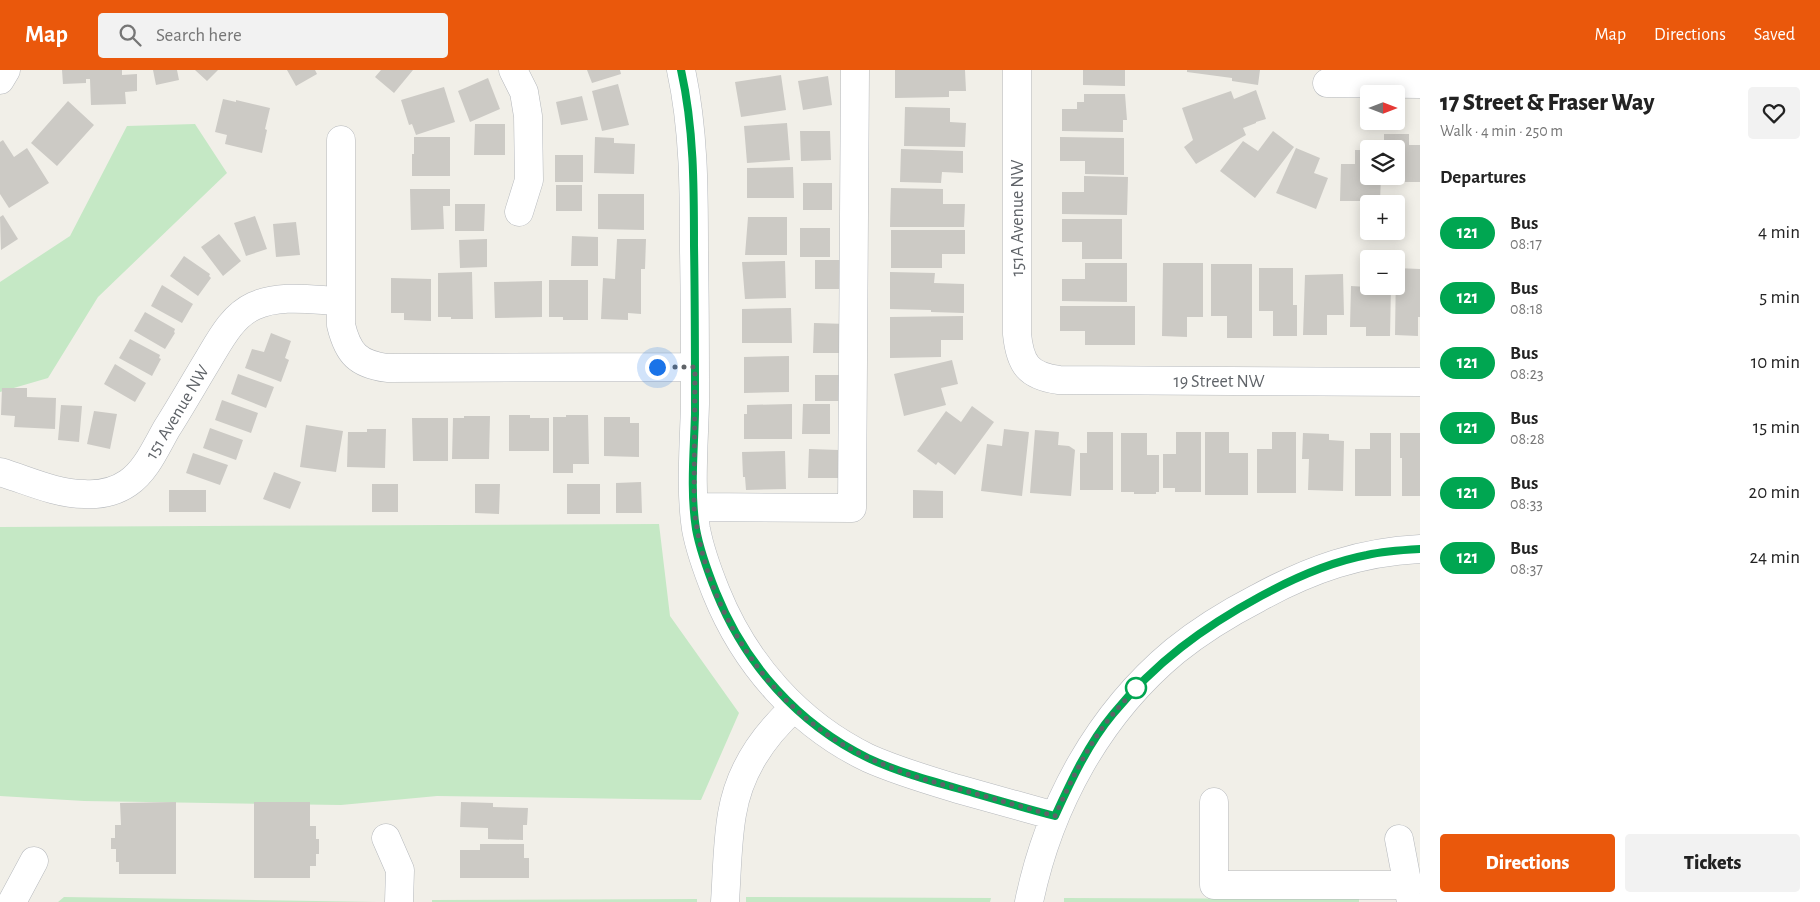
<!DOCTYPE html>
<html lang="en">
<head>
<meta charset="utf-8">
<style>
  body { margin:0; font-family:"Alegreya Sans",sans-serif; background:#f2f2f2; color:#222; height:100vh; display:flex; flex-direction:column; font-size:19px; white-space:nowrap }
  * { box-sizing:border-box; margin:0 }
  p { font-size:16px; color:#767676 }
  .icon { flex:none; width:28px; height:28px; fill:none; stroke:currentColor; stroke-width:2; stroke-linecap:round; stroke-linejoin:round }
  .map { position:relative; flex:1; overflow:hidden }
  .panel { display:flex; flex-direction:column; background:#fff; width:400px }
  .panel>* { flex:none }
  .badge { padding:0 10px; border-radius:16px; font-size:18px; line-height:32px }
  .needle { width:32px; rotate:90deg }
  .controls { position:absolute; left:1360px; top:15px; display:grid; gap:10px }
  .controls a { display:grid; place-items:center; width:45px; height:45px; border-radius:5px; background:#fff; box-shadow:0 2px 12px #0003; font-size:25px }
  .you { position:absolute; width:25px; height:25px; margin:-12px; border:4px solid #fff; border-radius:50%; background:#1a73e8; box-shadow:0 0 0 8px #1a73e833 }
  .map>.badge { position:absolute; translate:-50% -50%; box-shadow:0 0 0 2px #fff }
  h2 { padding:0 20px; font-size:19px; line-height:45px }
  .round { display:grid; place-items:center; flex:none; width:52px; height:52px; border-radius:5px; background:#f2f2f2 }
  .overview { display:flex; align-items:center; justify-content:space-between; height:85px; padding:0 20px }
  h1 { font-size:24px; font-weight:800; line-height:38px }
  .primary-button { display:flex; gap:10px; margin-top:auto; padding:10px 20px }
  .primary-button a { flex:1; height:58px; border-radius:5px; background:#ea580c; color:#fff; font-size:20px; font-weight:800; line-height:58px; text-align:center }
  .primary-button a+a { background:#f2f2f2; color:#222 }
  ul { padding:0; list-style:none }
  li { display:flex; align-items:center; gap:15px; height:65px; padding:0 20px }
  li div { flex:1 }
  li b { display:block; font-size:19px }
  li em { font-style:normal }
  li .badge { min-width:55px; font-weight:700; text-align:center }
  header { display:flex; align-items:center; gap:30px; box-sizing:border-box; height:70px; padding:0 25px; background:#ea580c; color:#fff }
  header strong { font-size:24px }
  nav { display:flex; gap:28px; margin-inline-start:auto; font-size:18px }
  .search { width:350px; height:45px; background:#f2f2f2; display:flex; align-items:center; gap:12px; box-sizing:border-box; padding:0 18px; border-radius:5px; color:#767676; font-size:19px }
  main { display:flex; flex:1; min-height:0 }
  .map>svg:first-child { display:block }
  .green { fill:#c5e8c5 }
  .building { fill:#cccac5 }
  .lines { fill:none; stroke-linecap:round; stroke-linejoin:round }
  .minor-casing { stroke:#b5b8bc; stroke-width:29 }
  .minor { stroke:#fff; stroke-width:28 }
  .line-casing { stroke:#fff; stroke-width:11 }
  .line { stroke:#00a651; stroke-width:8 }
  .walk { stroke:#5f6368; stroke-width:5; stroke-dasharray:0 9 }
  .stop-dot { fill:#fff; stroke:#00a651; stroke-width:2.5 }
  .labels { text-anchor:middle; stroke-width:5; stroke-linejoin:round; paint-order:stroke }
  .street-label { font-size:18px; fill:#5f6368; stroke:#fff }
</style>
</head>
<body>
<header>
<strong>Map</strong>
<div class="search"><svg class="icon" aria-label="search" viewBox="0 0 24 24"><circle cx="10" cy="10" r="6"/><path d="M15 15l6 6"/></svg>Search here</div>
<nav><a>Map</a><a>Directions</a><a>Saved</a></nav>
</header>
<main>
<div class="map">
<svg width="1420" height="832" viewBox="0 0 1420 832">
  <rect width="100%" height="100%" fill="#f1efe8"/>
  <path class="green" d="M195,54L227,103L98,227L48,308L0,322V212L70,166L127,56Z
    M659,454L670,546L739,643L701,730L437,726L341,735L84,731L0,726V457Z
    M64,827L377,832H58Z
    M746,827L991,828L990,832H746Z
    M1064,828L1359,829V832H1064Z
    M697,829V832H432V830Z"/>
  <path class="building" d="M62,0H122V5L137,4V21L125,22L126,34L91,35L90,9H86V13L63,14Z
    M153,0H177L179,10L156,15Z
    M195,0H218L207,11Z
    M287,0H315L317,4L296,16Z
    M381,0H413L394,23L375,7Z
    M587,0H620L621,4L592,13Z
    M895,0H965L966,21H949V27L895,28Z
    M1083,0H1125V16L1083,15Z
    M1187,0H1260L1258,15L1232,11V8L1187,2Z
    M781,5L786,40L741,47L735,12Z
    M828,6L832,35L803,40L798,11Z
    M488,8L500,39L470,52L458,21Z
    M618,14L629,55L602,61L592,21Z
    M444,17L455,52L416,65L412,54L409,55L401,30Z
    M1256,20L1266,49L1256,52V53L1243,58L1246,65L1196,94L1184,77L1193,70L1182,38L1231,21L1234,29Z
    M1084,24H1125L1127,50H1123V62L1062,61V39H1077V32H1084Z
    M582,26L588,50L561,55L556,32Z
    M223,29L236,32V30L270,38L265,59L267,60L262,83L225,74L227,65L215,62Z
    M68,31L94,55L57,96L31,73Z
    M905,37L950,38V52L966,53L965,77L904,76Z
    M787,53L790,90L747,93L744,56Z
    M475,54H505V85H474Z
    M800,61H830L831,90L801,91Z
    M1273,61L1294,77L1255,128L1220,101L1243,71L1258,81Z
    M1384,64H1409V75H1420V112H1384V106H1396V79H1384Z
    M414,67H450V106H412V84H414Z
    M595,67L614,68V73L635,74L634,104L594,103Z
    M1060,67L1124,68V105L1085,104V91H1060Z
    M3,70L14,87L27,78L49,113L9,138L0,124V72Z
    M1296,78L1320,88L1314,103L1328,108L1316,139L1276,123Z
    M901,79L963,81V103L942,102L941,113L900,112Z
    M1355,80H1369V106H1381L1380,131H1340L1341,94H1355Z
    M555,85H583V112H555Z
    M793,97L794,128H747V98Z
    M1084,106L1128,107L1127,145L1062,144V122H1084Z
    M803,113H832V140H803Z
    M556,115H582V141H556Z
    M891,118L943,119V134H965L964,157H890Z
    M410,119H450V136H443L444,159L411,160Z
    M598,124H644V160L598,159Z
    M455,134H485L484,161H455Z
    M3,145L18,169L1,180L0,147Z
    M255,146L267,179L246,186L234,153Z
    M748,147H787V185H745Z
    M1062,149H1122V189H1082V172H1062Z
    M296,152L300,185L276,187L273,154Z
    M800,158H830V187H800Z
    M891,160H965V184H942V198H891Z
    M219,164L241,191L223,206L201,177Z
    M572,166L598,167V196H571Z
    M487,169V197L460,198L459,170Z
    M617,169H646L645,199H641V244L628,243V250L601,249L603,208L615,209Z
    M184,186L210,204L209,206L211,208L198,226L170,206Z
    M815,190H846V219H815Z
    M785,191L786,228L745,229L742,192Z
    M1085,193H1127V232L1062,231V209H1085Z
    M1163,193H1203V247H1187V267L1162,266Z
    M1211,194H1252V268H1227V246H1211Z
    M1259,198H1293V235H1297V266H1273V241H1259Z
    M1396,198L1420,199V247H1418V266L1395,265Z
    M472,202L473,249H451V247H438V203Z
    M890,202L935,203L934,213L964,214V243L931,242V240L890,239Z
    M1343,204L1344,245H1327V265H1303L1305,205Z
    M391,208L431,209V251L404,250V243H391Z
    M549,210H588V250H563V247H549Z
    M542,211V247L495,248L494,212Z
    M162,215L193,234L182,253L151,236Z
    M1367,215L1391,216L1390,266H1366V257H1350L1351,216L1367,217Z
    M1060,236H1135V275H1085V261H1060Z
    M791,238L792,273H742V239Z
    M145,242L175,259L174,262L175,263L165,279L134,261Z
    M963,246V270H941V287L890,288V247Z
    M814,253L847,254L846,283H813Z
    M271,263L291,271L285,288L289,290L281,312L245,298L252,279L264,282Z
    M130,269L160,285L159,288L161,289L152,306L119,288Z
    M789,286V322L744,323V287Z
    M952,290L958,314L941,318L946,335L904,346L894,304Z
    M115,294L146,313L135,332L104,314Z
    M238,304L274,317L266,338L231,324Z
    M815,305H846V331H815Z
    M2,318H27V327L56,328L55,359L14,357L15,346L1,345Z
    M222,330L258,343L251,363L215,350Z
    M792,334V369H744V344H747V335Z
    M803,334H830V364H802Z
    M61,335L82,336L79,372L58,370Z
    M972,336L994,352L955,405L938,392L936,395L917,381L946,341L961,352Z
    M94,341L117,344L110,379L87,374Z
    M509,345H530V348H549V381H509Z
    M566,345H588L589,394H573V403H553V347H566Z
    M464,346H490L489,389H452L453,348H464Z
    M604,347H630V353H639V387L604,386Z
    M412,348H448V391H413Z
    M306,355L343,361L336,402L300,397Z
    M210,358L243,370L236,390L203,378Z
    M367,359H386L385,398L347,397L348,362H367Z
    M1004,359L1029,362L1022,426L981,421L987,374L1002,376Z
    M1035,360L1059,362L1058,375L1069,376L1075,380L1071,426L1030,423Z
    M1087,362H1113V420H1080V383H1087Z
    M1176,362H1201V422H1175V418H1163V384H1176Z
    M1205,362H1229V383H1248V425H1205Z
    M1272,362H1296V423H1257V379H1272Z
    M1121,363H1147V385H1159V422H1156V424H1134V422H1121Z
    M1303,363L1329,364V370L1344,371L1343,421L1308,420L1309,389H1302Z
    M1370,363H1391V426H1355V379H1370Z
    M1400,363H1420V426H1402V388H1400Z
    M809,379L839,380L838,408H808Z
    M785,381L786,419L746,420L745,407H743L742,382Z
    M193,383L228,395L220,415L186,403Z
    M274,402L301,412L290,439L263,429Z
    M641,412L642,443H616V413Z
    M372,414H398V442H372Z
    M475,414H500L499,444L475,443Z
    M567,414H600V444H567Z
    M169,420H206V442H169Z
    M913,420L943,421V448H913Z
    M176,732V804H119V792H116V779H111V768H115V755H121L120,733Z
    M254,732H310V756H316V769H319V784H316V796H310V808H254Z
    M461,732L493,733V737L528,738L527,755H523V770L488,769V758L460,757Z
    M480,774H524V788H529V808H460V780H480Z"/>
  <g class="lines">
    <defs>
      <path id="minor" d="M513,0L524,22L528,46L529,110L519,142
        M681,0C694,60 694,120 694,181C695,232 695,283 695,334C694,373 690,421 696,459C700,481 708,502 716,522C745,594 798,654 868,688C897,701 928,710 958,719C991,728 1023,737 1055,746
        M1017,0V264C1020,294 1028,306 1059,310L1420,312
        M0,10L6,0
        M1327,13L1420,14
        M341,70V255C348,284 358,294 387,298L695,297
        M0,402C27,410 56,424 84,424C99,425 115,422 128,413C146,401 156,377 167,358C181,336 194,313 208,290C220,270 232,246 254,236C280,224 313,230 341,231
        M694,437L852,438L855,0
        M1214,732V815H1409
        M386,768L400,800L399,832
        M1399,769L1411,832
        M12,832L34,791
        M725,832C727,803 727,773 732,744C739,702 763,666 794,638
        M1029,832C1049,735 1099,644 1175,581C1201,560 1229,543 1258,528C1311,499 1360,482 1420,479"/>
    </defs>
    <use href="#minor" class="minor-casing"/>
    <use href="#minor" class="minor"/>
  </g>
  <g class="lines">
    <defs>
      <path id="line" d="M681,0C694,58 694,117 694,176C695,232 695,288 695,344C694,381 690,421 696,459C700,481 708,502 716,522C745,594 798,654 868,688C898,702 931,711 963,720C994,729 1024,738 1055,746C1071,711 1088,674 1113,644C1156,592 1202,558 1261,526C1294,508 1330,492 1367,485C1384,481 1402,480 1420,479"/>
    </defs>
    <use href="#line" class="line-casing"/>
    <use href="#line" class="line"/>
    <path class="walk" d="M657,297H695L694,437C703,524 751,609 821,660C849,681 881,694 913,706L1055,746C1071,711 1088,674 1113,644C1120,635 1129,627 1136,618"/>
  </g>
  <circle class="stop-dot" cx="1136" cy="618" r="10"/>
  <g class="labels">
    <g class="street-label">
      <text transform="translate(1017 148) rotate(-90)" y="6">151A Avenue NW</text>
      <text x="1219" y="317">19 Street NW</text>
      <text transform="translate(177 342) rotate(-59)" y="6">151 Avenue NW</text>
    </g>
  </g>
</svg>
<div class="controls">
<a><svg class="needle" viewBox="-14 -14 28 28"><path d="M0-13l5 13h-10z" fill="#e53935"/><path d="M0 13l5-13h-10z" fill="#767676"/></svg></a>
<a><svg class="icon" aria-label="layers" viewBox="0 0 24 24"><path d="M12 4l9 5-9 5-9-5zM3 14l9 5 9-5"/></svg></a>
<a>+</a>
<a>−</a>
</div>
<div class="you" style="left:657px;top:297px"></div>
</div>
<section class="panel">
<div class="overview"><div><h1>17 Street &amp; Fraser Way</h1><p>Walk · 4 min · 250 m</p></div><a class="round"><svg class="icon" aria-label="heart" viewBox="0 0 24 24"><path d="M12 20l-8-8c-3-5 5-10 8-4 3-6 11-1 8 4z"/></svg></a></div>
<h2>Departures</h2>
<ul>
<li><span class="badge" style="background:#00a651;color:#fff">121</span><div><b>Bus</b><p>08:17</p></div><em>4 min</em></li>
<li><span class="badge" style="background:#00a651;color:#fff">121</span><div><b>Bus</b><p>08:18</p></div><em>5 min</em></li>
<li><span class="badge" style="background:#00a651;color:#fff">121</span><div><b>Bus</b><p>08:23</p></div><em>10 min</em></li>
<li><span class="badge" style="background:#00a651;color:#fff">121</span><div><b>Bus</b><p>08:28</p></div><em>15 min</em></li>
<li><span class="badge" style="background:#00a651;color:#fff">121</span><div><b>Bus</b><p>08:33</p></div><em>20 min</em></li>
<li><span class="badge" style="background:#00a651;color:#fff">121</span><div><b>Bus</b><p>08:37</p></div><em>24 min</em></li>
</ul>
<div class="primary-button"><a>Directions</a><a>Tickets</a></div>
</section>
</main>
</body>
</html>
